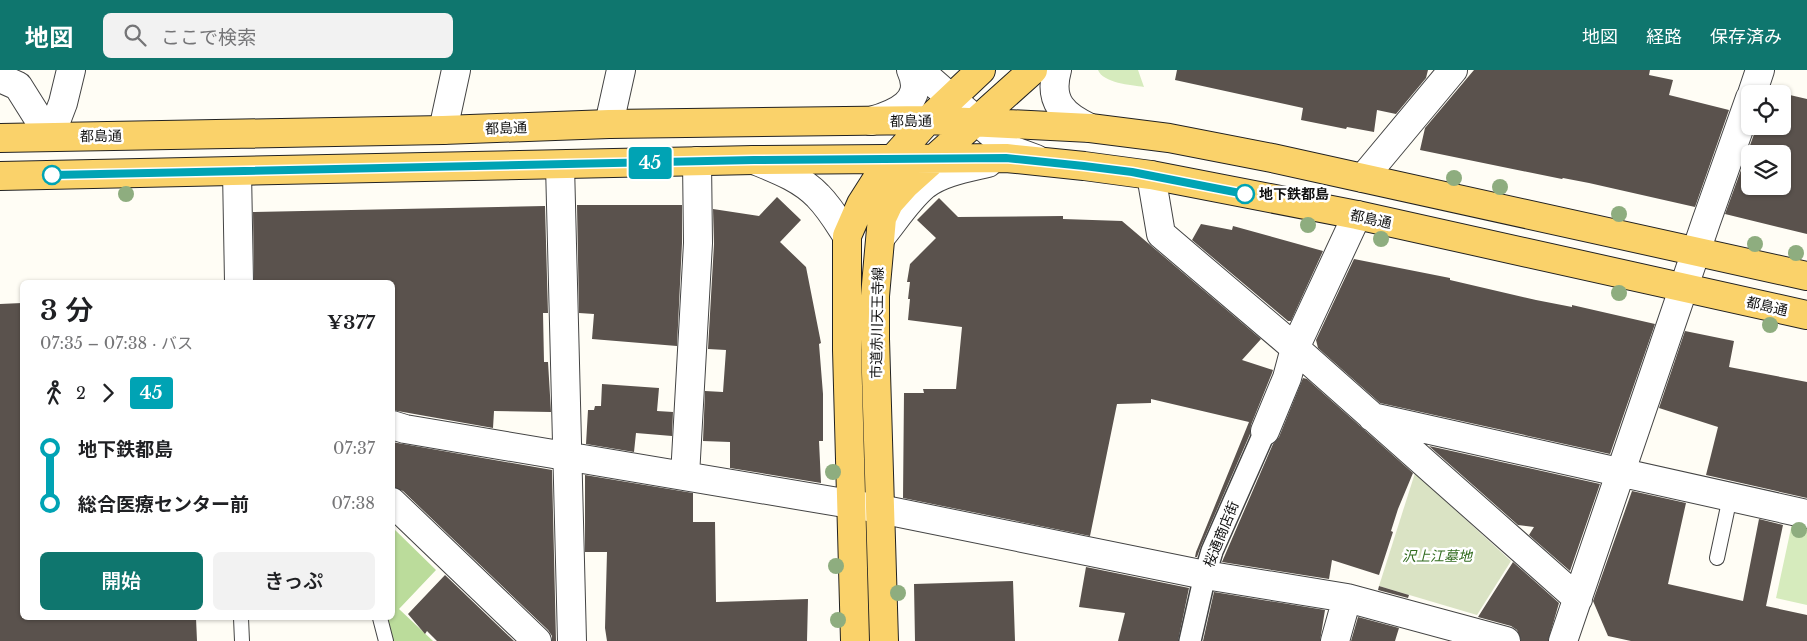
<!DOCTYPE html>
<html lang="ja">
<head>
<meta charset="utf-8">
<style>
  body { margin:0; font-family:"Libre Baskerville","Noto Sans JP",serif; background:#f2f2f2; color:#202124; height:100vh; display:flex; flex-direction:column; font-size:19px; white-space:nowrap }
  * { box-sizing:border-box; margin:0 }
  p { font-size:16px; color:#757577 }
  .icon { flex:none; width:28px; height:28px; fill:none; stroke:currentColor; stroke-width:2; stroke-linecap:round; stroke-linejoin:round }
  .map { position:relative; flex:1; overflow:hidden }
  .panel { position:absolute; left:20px; top:210px; width:375px; height:340px; display:flex; flex-direction:column; background:#fff; border-radius:8px; box-shadow:0 1px 4px #0004 }
  .panel>* { flex:none }
  .badge { padding:0 10px; border-radius:4px; font-size:18px; line-height:32px }
  .tools { position:absolute; left:1741px; top:15px; display:grid; gap:10px }
  .tools a { display:grid; place-items:center; width:50px; height:50px; border-radius:8px; background:#fff; box-shadow:0 1px 4px #0004; font-size:25px }
  .map>.badge { position:absolute; translate:-50% -50%; box-shadow:0 0 0 2px #fff }
  .legs { display:flex; align-items:center; gap:8px; height:55px; padding:0 20px; font-size:16px }
  .legs p { margin-inline-start:auto }
  .overview { display:flex; align-items:center; justify-content:space-between; height:85px; padding:0 20px }
  h1 { font-size:28px; font-weight:600; line-height:38px }
  .action { display:flex; gap:10px; margin-top:auto; padding:10px 20px }
  .action a { flex:1; height:58px; border-radius:8px; background:#0f766e; color:#fff; font-size:20px; font-weight:600; line-height:58px; text-align:center }
  .action a+a { background:#f2f2f2; color:#202124 }
  ul { padding:0 20px; list-style:none }
  li { display:flex; align-items:center; gap:18px; height:55px; font-size:19px }
  li i { display:grid; place-items:center; width:8px; height:100%; margin:0 6px; background:currentColor }
  li i::after { content:''; width:12px; height:12px; margin:-6px; border:4px solid; border-radius:50%; background:#fff }
  li p { margin-inline-start:auto }
  li:first-child i { background:linear-gradient(#0000 50%,currentColor 0) }
  li:last-child i { background:linear-gradient(currentColor 50%,#0000 0) }
  header { display:flex; align-items:center; gap:30px; box-sizing:border-box; height:70px; padding:0 25px; background:#0f766e; color:#fff }
  header strong { font-size:24px }
  nav { display:flex; gap:28px; margin-inline-start:auto; font-size:18px }
  .search { width:350px; height:45px; background:#f2f2f2; display:flex; align-items:center; gap:12px; box-sizing:border-box; padding:0 18px; border-radius:8px; color:#757577; font-size:19px }
  .map>svg:first-child { display:block }
  .green { fill:#d6ebbd }
  .forest { fill:#bbdc9b }
  .cemetery { fill:#dae3c4 }
  .building { fill:#5a524d; fill-rule:evenodd }
  .lines { fill:none; stroke-linecap:round; stroke-linejoin:round }
  .service-casing { stroke:#444; stroke-width:16 }
  .pedestrian-casing { stroke:#444; stroke-width:24 }
  .minor-casing { stroke:#444; stroke-width:30 }
  .tertiary-casing { stroke:#444; stroke-width:30 }
  .primary-casing { stroke:#222; stroke-width:30 }
  .service { stroke:#fff; stroke-width:14 }
  .pedestrian { stroke:#fff; stroke-width:21 }
  .minor { stroke:#fff; stroke-width:28 }
  .tertiary { stroke:#fff; stroke-width:28 }
  .primary { stroke:#fad26a; stroke-width:28 }
  .tree { fill:#8ead7f }
  .line-1-casing { stroke:#fff; stroke-width:11 }
  .line-1 { stroke:#00a3b4; stroke-width:8 }
  .stop-1-dot { fill:#fff; stroke:#00a3b4; stroke-width:2.5 }
  .labels { text-anchor:middle; stroke-width:5; stroke-linejoin:round; paint-order:stroke }
  .street-label { font-size:14px; fill:#111; stroke:#fff }
  .stop-label { font-size:14px; font-weight:bold; fill:#111; stroke:#fff; text-anchor:start }
  .park-label { font-size:14px; font-style:italic; fill:#316b1e; stroke:#fff }
</style>
</head>
<body>
<header>
<strong>地図</strong>
<div class="search"><svg class="icon" aria-label="search" viewBox="0 0 24 24"><circle cx="10" cy="10" r="6"/><path d="M15 15l6 6"/></svg>ここで検索</div>
<nav><a>地図</a><a>経路</a><a>保存済み</a></nav>
</header>
<div class="map">
<svg width="1807" height="571" viewBox="0 0 1807 571">
  <rect width="100%" height="100%" fill="#fffdf5"/>
  <path class="green" d="M1098,0H1138L1144,17C1131,15 1103,13 1098,0Z
    M1793,449L1807,452V535L1776,528Z"/>
  <path class="forest" d="M393,458L436,500L399,539L433,571H390L384,548H392Z"/>
  <path class="cemetery" d="M1415,403L1511,491L1477,545L1379,516Z"/>
  <path class="building" d="M1177,0H1428L1426,8L1396,44L1377,40L1374,62L1347,57L1346,59L1301,50L1303,38L1175,10Z
    M1474,0H1650L1649,5L1673,10L1669,25L1729,40L1695,137L1589,113L1563,108L1562,109L1420,80L1425,58Z
    M1772,21L1807,29V164L1725,144L1757,56H1782V24H1771ZM1750,84H1782V116H1750Z
    M777,127L801,150L780,172L806,197L821,273L819,274L823,324V371H819L821,413L730,398V372L703,371L705,321L723,322L726,280L708,279L714,174L713,139L759,146Z
    M939,128L958,147L1063,146V149L1122,151L1261,269L1242,290L1273,300L1272,303L1251,355L1250,364L1201,476L1197,487H1195L1196,482L1249,352L1151,329V333L1117,334L1090,466L903,428L904,323H924L923,319H956L962,257L908,250L910,229H908L910,212H907L910,194L936,168L917,150Z
    M577,135H682V173L677,276L592,269L594,244L579,243Z
    M545,136L548,243H543L544,292H548L551,342L494,341L493,358L392,340V212H254L253,142Z
    M1201,154L1232,160L1233,156L1323,181L1291,251H1288L1192,170Z
    M1354,189L1450,208V210L1536,230L1572,237V235L1655,254L1610,384L1380,333L1318,278L1316,270Z
    M22,233V548H196L197,571H0V234Z
    M1685,261L1734,271L1729,297L1807,312V428L1706,405L1718,357L1659,338Z
    M1303,308L1307,309L1413,403L1398,439L1391,461L1393,462L1379,505L1332,490L1329,509L1222,492L1273,374L1279,367Z
    M602,314L659,318L657,341L673,342L672,366L636,363L634,382L586,374L588,340H594L595,336H601Z
    M392,372L552,400L556,571H552V566L548,560L403,421L392,417Z
    M1429,376L1600,414L1570,501L1529,465L1534,457L1518,455Z
    M585,405L693,423V452H715L716,532L808,529L807,571H607L605,558L607,482H585Z
    M1632,421L1686,433L1668,514L1743,531L1759,449L1783,455L1766,536L1807,545V571H1631L1608,566L1593,531Z
    M1513,492L1559,533L1548,571H1521L1517,560L1511,556L1478,547Z
    M1086,497L1189,518L1178,571H1118L1125,543L1079,537Z
    M445,505L514,571H437L427,561L425,564L408,544Z
    M1013,511L1015,571H915L914,514Z
    M1379,516L1409,525L1408,528L1378,520Z
    M1214,522L1325,540L1320,571H1203Z
    M1358,547L1399,558L1395,571H1351Z"/>
  <g class="lines">
    <defs>
      <path id="service" d="M1717,488L1730,427
        M241,548L242,571
        M380,548L386,571"/>
      <path id="pedestrian" d="M1190,571L1205,505L1212,481L1265,361"/>
      <path id="minor" d="M919,0L1009,79L1036,89
        M0,8L18,16L50,67
        M1752,24L1760,0
        M871,51C895,44 926,32 911,0
        M443,60L456,0
        M50,67L63,33L71,0
        M560,95L572,571
        M237,101L239,212
        M1151,105L1161,164L1295,278L1578,529
        M1372,347L1807,444
        M392,355L405,359L880,439L1205,505L1347,528L1506,571
        M1265,361L1287,308L1295,278L1357,145
        M685,406L698,173L697,91
        M392,432L537,571
        M1335,571L1347,528
        M1563,571L1706,152L1750,28"/>
      <path id="tertiary" d="M1057,0C1048,32 1064,46 1090,58
        M609,54L621,0
        M754,90C776,99 801,108 818,126C830,138 838,152 847,166
        M1363,108L1453,0
        M881,167C895,150 908,129 925,115C942,102 967,98 988,93"/>
      <path id="primary" d="M0,68L443,60L609,54L928,50L1090,58L1169,68L1272,88L1807,206
        M0,106L754,90L1006,88L1084,96L1151,105L1357,145L1807,245
        M855,571L847,280V166L861,134L882,101L928,50L981,0
        M884,571L875,269V226L882,148L889,133L906,114L1033,0"/>
    </defs>
    <use href="#service" class="service-casing"/>
    <use href="#pedestrian" class="pedestrian-casing"/>
    <use href="#minor" class="minor-casing"/>
    <use href="#tertiary" class="tertiary-casing"/>
    <use href="#primary" class="primary-casing"/>
    <use href="#service" class="service"/>
    <use href="#pedestrian" class="pedestrian"/>
    <use href="#minor" class="minor"/>
    <use href="#tertiary" class="tertiary"/>
    <use href="#primary" class="primary"/>
  </g>
  <g class="tree">
    <circle cx="1454" cy="108" r="8"/>
    <circle cx="1500" cy="117" r="8"/>
    <circle cx="126" cy="124" r="8"/>
    <circle cx="1619" cy="144" r="8"/>
    <circle cx="1308" cy="155" r="8"/>
    <circle cx="1381" cy="169" r="8"/>
    <circle cx="1755" cy="174" r="8"/>
    <circle cx="1796" cy="183" r="8"/>
    <circle cx="1619" cy="223" r="8"/>
    <circle cx="1770" cy="255" r="8"/>
    <circle cx="833" cy="402" r="8"/>
    <circle cx="1799" cy="460" r="8"/>
    <circle cx="836" cy="496" r="8"/>
    <circle cx="898" cy="523" r="8"/>
    <circle cx="838" cy="550" r="8"/>
  </g>
  <g class="lines">
    <defs>
      <path id="line-1" d="M52,105L754,90L1006,88L1084,96L1132,102L1245,124"/>
    </defs>
    <use href="#line-1" class="line-1-casing"/>
    <use href="#line-1" class="line-1"/>
  </g>
  <g class="stop-1-dot">
    <circle cx="52" cy="105" r="9"/>
    <circle cx="1245" cy="124" r="9"/>
  </g>
  <g class="labels">
    <g class="street-label">
      <text transform="translate(911 51) rotate(-1)" y="5">都島通</text>
      <text transform="translate(506 58) rotate(-2)" y="5">都島通</text>
      <text transform="translate(101 66) rotate(-1)" y="5">都島通</text>
      <text transform="translate(1371 149) rotate(12)" y="5">都島通</text>
      <text transform="translate(1767 236) rotate(13)" y="5">都島通</text>
      <text transform="translate(877 253) rotate(-89)" y="5">市道赤川天王寺線</text>
      <text transform="translate(1221 464) rotate(-68)" y="5">桜通商店街</text>
    </g>
    <g class="stop-label">
      <text x="1259" y="129">地下鉄都島</text>
    </g>
    <g class="park-label">
      <text x="1437" y="491">沢上江墓地</text>
    </g>
  </g>
</svg>
<div class="tools">
<a><svg class="icon" aria-label="locate" viewBox="0 0 24 24"><circle cx="12" cy="12" r="6"/><path d="M12 2v4M12 18v4M2 12h4M18 12h4"/></svg></a>
<a><svg class="icon" aria-label="layers" viewBox="0 0 24 24"><path d="M12 4l9 5-9 5-9-5zM3 14l9 5 9-5"/></svg></a>
</div>
<b class="badge" style="left:650px;top:93px;background:#00a3b4;color:#fff">45</b>
<section class="panel">
<div class="overview"><div><h1>3 分</h1><p>07:35 – 07:38 · バス</p></div><b>¥377</b></div>
<div class="legs"><svg class="icon" aria-label="walk" viewBox="0 0 24 24"><circle cx="13" cy="4" r="2"/><path d="M13 8l-2 6 4 7M11 14l-3 7M7 12l3-4h3l4 4"/></svg>2<svg class="icon" aria-label="forward" viewBox="0 0 24 24"><path d="M9 5l7 7-7 7"/></svg><b class="badge" style="background:#00a3b4;color:#fff">45</b></div>
<ul>
<li><i style="color:#00a3b4"></i><b>地下鉄都島</b><p>07:37</p></li>
<li><i style="color:#00a3b4"></i><b>総合医療センター前</b><p>07:38</p></li>
</ul>
<div class="action"><a>開始</a><a>きっぷ</a></div>
</section>
</div>
</body>
</html>
